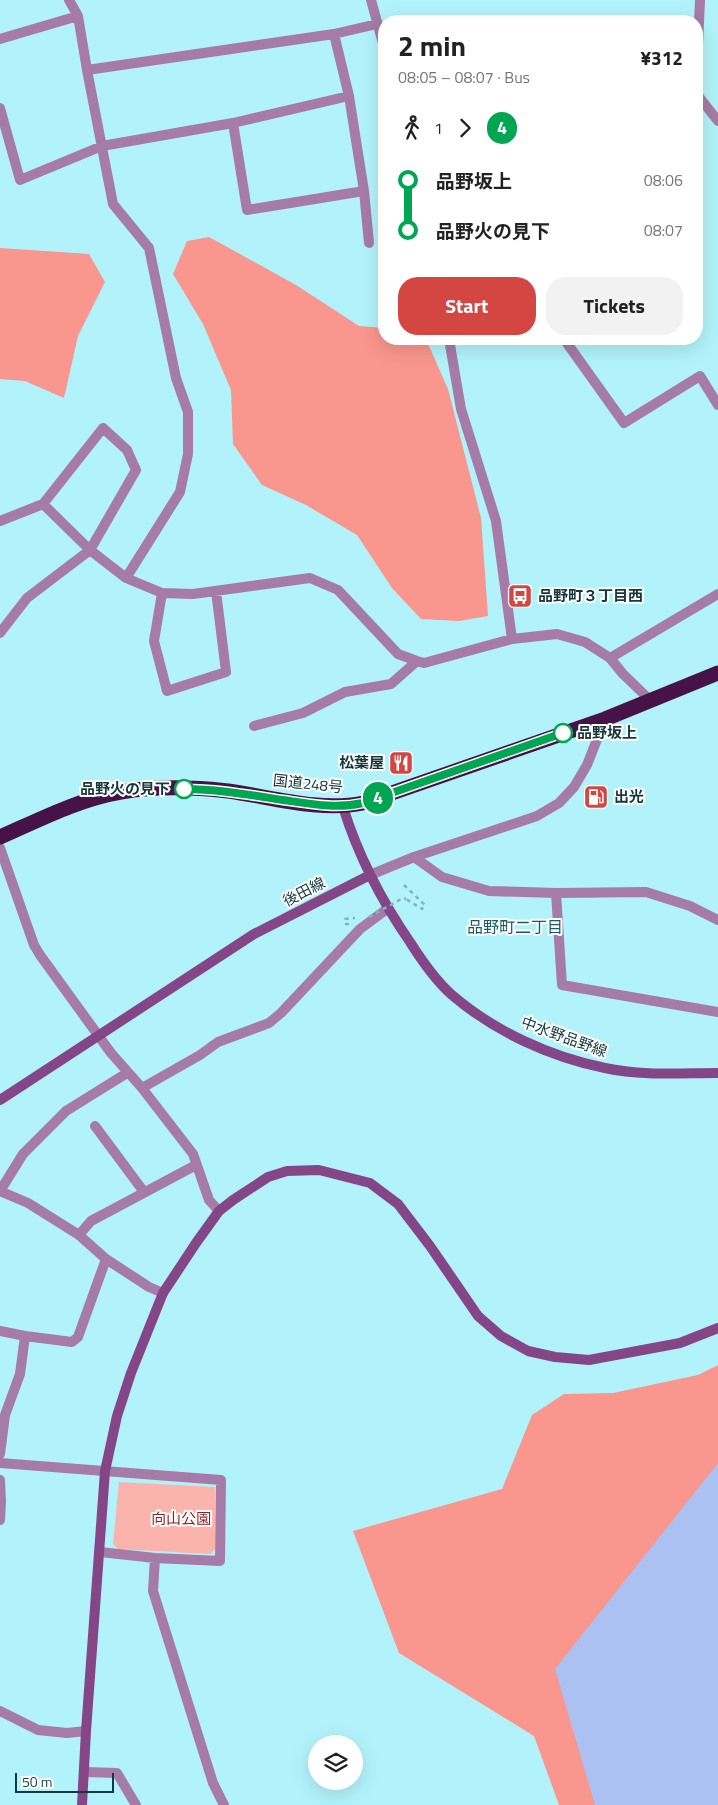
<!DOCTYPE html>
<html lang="en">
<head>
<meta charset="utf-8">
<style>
  body { margin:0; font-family:"Titillium Web","Noto Sans JP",sans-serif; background:#f2f2f2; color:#222; height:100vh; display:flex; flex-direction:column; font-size:19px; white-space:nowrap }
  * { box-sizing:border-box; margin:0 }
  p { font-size:16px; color:#767676 }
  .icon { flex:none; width:28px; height:28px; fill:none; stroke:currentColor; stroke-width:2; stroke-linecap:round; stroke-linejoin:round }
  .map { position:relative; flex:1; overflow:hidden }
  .details { position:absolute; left:378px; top:15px; width:325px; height:330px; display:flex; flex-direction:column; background:#fff; border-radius:20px; box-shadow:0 5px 20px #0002 }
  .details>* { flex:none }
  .badge { padding:0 10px; border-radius:16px; font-size:18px; line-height:32px }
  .fabs { position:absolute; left:308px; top:1735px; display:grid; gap:10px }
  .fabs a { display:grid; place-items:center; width:55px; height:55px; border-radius:50%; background:#fff; box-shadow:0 5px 20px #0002; font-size:25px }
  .scale { position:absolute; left:15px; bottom:12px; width:99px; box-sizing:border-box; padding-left:5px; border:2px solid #15383d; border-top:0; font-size:14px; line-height:18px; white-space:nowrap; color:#15383d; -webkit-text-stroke:4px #fff; paint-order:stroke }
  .map>.badge { position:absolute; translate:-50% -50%; box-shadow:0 0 0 2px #fff }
  .legs { display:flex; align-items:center; gap:8px; height:55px; padding:0 20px; font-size:16px }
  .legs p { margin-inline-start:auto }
  .summary { display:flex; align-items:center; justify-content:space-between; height:85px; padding:0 20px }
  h1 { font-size:28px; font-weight:700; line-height:38px }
  .primary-button { display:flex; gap:10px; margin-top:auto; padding:10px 20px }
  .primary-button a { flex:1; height:58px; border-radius:20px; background:#d44641; color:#fff; font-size:20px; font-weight:700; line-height:58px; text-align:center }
  .primary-button a+a { background:#f2f2f2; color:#222 }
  ul { padding:0 20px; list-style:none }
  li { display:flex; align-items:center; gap:18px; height:50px; font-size:19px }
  li i { display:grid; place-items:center; width:8px; height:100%; margin:0 6px; background:currentColor }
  li i::after { content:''; width:12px; height:12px; margin:-6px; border:4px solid; border-radius:50%; background:#fff }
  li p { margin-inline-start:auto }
  li:first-child i { background:linear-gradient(#0000 50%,currentColor 0) }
  li:last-child i { background:linear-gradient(currentColor 50%,#0000 0) }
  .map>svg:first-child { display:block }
  .green { fill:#fab4ac }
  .forest { fill:#f9968d }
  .water { fill:#abc1f1 }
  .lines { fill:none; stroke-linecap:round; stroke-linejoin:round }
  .path { stroke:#7fb6bd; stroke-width:2.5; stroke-dasharray:4 4; stroke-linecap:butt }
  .street { stroke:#a67ba7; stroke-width:10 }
  .secondary { stroke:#854687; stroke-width:10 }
  .highway { stroke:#461248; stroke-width:15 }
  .path-bridge { stroke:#7fb6bd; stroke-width:2.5; stroke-dasharray:4 4; stroke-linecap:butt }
  .line-1-casing { stroke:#fff; stroke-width:11 }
  .line-1 { stroke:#00a651; stroke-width:8 }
  .stop-1-dot { fill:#fff; stroke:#00a651; stroke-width:2.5 }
  .labels { text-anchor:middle; stroke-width:4; stroke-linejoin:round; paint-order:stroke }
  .poi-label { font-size:15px; font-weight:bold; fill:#15383d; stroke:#fff; text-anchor:start }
  .stop-label { font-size:15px; font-weight:bold; fill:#15383d; stroke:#fff; text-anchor:start }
  .street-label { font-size:15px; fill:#15383d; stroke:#fff }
  .park-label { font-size:15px; fill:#932020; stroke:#fff }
  .neighbourhood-label { font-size:16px; fill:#195c64; stroke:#fff }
</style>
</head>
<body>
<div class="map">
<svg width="718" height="1805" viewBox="0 0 718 1805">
  <rect width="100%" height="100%" fill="#b2f3fb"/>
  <path class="green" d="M119,1482L215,1487V1549L210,1554L118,1549L113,1544Z"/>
  <path class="forest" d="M209,237L296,285L359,326L384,328V339H426L448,389L481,518L488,616L459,621L421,619L392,588L357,535L306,505L262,485L233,444L231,390L203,324L173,274L187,241Z
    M0,248L89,254L105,282L78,336L64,398L25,381L0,379Z
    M718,1365V1805H559L534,1736L399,1653L353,1531L502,1489L532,1415L564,1394L613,1393L698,1375Z"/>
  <path class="water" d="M718,1463V1805H595L555,1669Z"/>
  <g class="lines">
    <path class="path" d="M404,885L425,905L422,909L406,899
      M349,924H346L345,919L355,918"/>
    <path class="street" d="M69,0L78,16L87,70L113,204L149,248L176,378L188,412V454L180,492L126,578
      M371,0L384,47
      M334,34L349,96L364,191L369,243
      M0,39L78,16
      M87,70L334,34L377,24
      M696,90L700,0
      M696,93L718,121
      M0,108L20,180L102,146L233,123L349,96
      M233,123L247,210L364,191
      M449,339L461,409L496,521L512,639
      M564,339L624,423L700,376L718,405
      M0,521L43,504L90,550L126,578L162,593L193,594L310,578L338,590L398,654L417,661L424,663L512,639L557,634L585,642L610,658L623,674L651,701
      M162,593L154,641L167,691L226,672L216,591
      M0,633L27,598L90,550L136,470L127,450L103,428L43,504
      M610,658L718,594
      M254,726L303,713L345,692L391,684L417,661
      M0,848L34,945L40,955L111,1053L142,1088L193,1154L209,1200L219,1211
      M414,857L442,877L489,891L556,893L646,892L690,906L718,920
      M370,875L414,857L537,816L559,803L574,787L587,765L605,719
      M556,893L562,985L718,1012
      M142,1088L200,1055L218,1042L269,1023L281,1013L360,929L387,909
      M95,1126L144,1192
      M0,1191L28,1203L79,1235L106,1259L149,1287L163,1293
      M0,1191L23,1154L66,1111L127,1073
      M79,1235L91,1221L196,1165
      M0,1331L25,1336L72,1342L78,1337L106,1259
      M0,1454L5,1415L20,1374L25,1336
      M0,1463L221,1480L220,1561L155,1558L100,1552
      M0,1480L1,1501L0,1520
      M155,1558L153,1591L213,1783L224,1805
      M0,1711L38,1730L67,1733L86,1731
      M85,1772L117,1773L136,1805"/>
    <path class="secondary" d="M343,807C358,855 381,900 410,942C422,961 435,980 452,995C494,1031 550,1057 605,1068C641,1076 681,1073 718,1073
      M0,1100L254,934L370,875
      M82,1805L86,1731L105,1471L117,1416L131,1373L163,1293L196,1243L219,1211L233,1200L268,1177L287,1171L319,1170L370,1183L398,1204L430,1246L478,1316L501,1336L528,1351L555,1357L589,1360L680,1343L718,1328"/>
    <path class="highway" d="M0,837C39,820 79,799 121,792C156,786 193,787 228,791C271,797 320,812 363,803L605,719L718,673"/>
    <path class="path-bridge" d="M369,917L403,898L406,899"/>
  </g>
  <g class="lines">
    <defs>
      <path id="line-1" d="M184,789C218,789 250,795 283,800C311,804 336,809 363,803L563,733"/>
    </defs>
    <use href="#line-1" class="line-1-casing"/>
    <use href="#line-1" class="line-1"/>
  </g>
  <defs>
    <symbol id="bus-square" viewBox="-11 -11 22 22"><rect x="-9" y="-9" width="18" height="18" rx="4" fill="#d44641" stroke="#fff"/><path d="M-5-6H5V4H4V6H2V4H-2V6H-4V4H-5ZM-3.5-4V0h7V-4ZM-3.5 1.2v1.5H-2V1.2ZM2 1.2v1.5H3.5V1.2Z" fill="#fff"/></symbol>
    <symbol id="restaurant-square" viewBox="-11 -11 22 22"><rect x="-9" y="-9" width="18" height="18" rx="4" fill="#d44641" stroke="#fff"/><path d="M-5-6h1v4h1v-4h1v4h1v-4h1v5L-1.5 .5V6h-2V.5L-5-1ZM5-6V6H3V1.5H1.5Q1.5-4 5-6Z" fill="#fff"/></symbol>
    <symbol id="fuel-square" viewBox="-11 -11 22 22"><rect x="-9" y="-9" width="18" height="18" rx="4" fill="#d44641" stroke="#fff"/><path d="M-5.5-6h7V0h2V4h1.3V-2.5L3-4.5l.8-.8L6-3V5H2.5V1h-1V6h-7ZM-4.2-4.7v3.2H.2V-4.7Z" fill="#fff"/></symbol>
  </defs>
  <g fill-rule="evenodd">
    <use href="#bus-square" x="506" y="582" width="28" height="28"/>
    <use href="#restaurant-square" x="387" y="749" width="28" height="28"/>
    <use href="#fuel-square" x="582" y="783" width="28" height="28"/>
  </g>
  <g class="stop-1-dot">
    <circle cx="563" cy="733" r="9"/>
    <circle cx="184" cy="789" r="9"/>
  </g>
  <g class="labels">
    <g class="poi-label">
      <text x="538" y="601">品野町３丁目西</text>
      <text x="384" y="768" text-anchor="end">松葉屋</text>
      <text x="614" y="802">出光</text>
    </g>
    <g class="stop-label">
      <text x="577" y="738">品野坂上</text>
      <text x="170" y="794" text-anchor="end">品野火の見下</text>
    </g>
    <g class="street-label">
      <text transform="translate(308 784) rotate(6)" y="5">国道248号</text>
      <text transform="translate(304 892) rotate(-27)" y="5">後田線</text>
      <text transform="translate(564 1037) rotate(20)" y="5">中水野品野線</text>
    </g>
    <g class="park-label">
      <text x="181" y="1524">向山公園</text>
    </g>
    <g class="neighbourhood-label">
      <text x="515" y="933">品野町二丁目</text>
    </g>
  </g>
</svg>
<div class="fabs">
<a><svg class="icon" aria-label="layers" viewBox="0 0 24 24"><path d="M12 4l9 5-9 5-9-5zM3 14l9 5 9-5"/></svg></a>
</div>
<div class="scale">50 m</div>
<b class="badge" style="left:378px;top:798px;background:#00a651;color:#fff">4</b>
<section class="details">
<div class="summary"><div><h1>2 min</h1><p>08:05 – 08:07 · Bus</p></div><b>¥312</b></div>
<div class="legs"><svg class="icon" aria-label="walk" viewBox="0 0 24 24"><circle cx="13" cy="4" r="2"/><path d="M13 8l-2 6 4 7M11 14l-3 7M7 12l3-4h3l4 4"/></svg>1<svg class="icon" aria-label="forward" viewBox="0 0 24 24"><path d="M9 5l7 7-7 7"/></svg><b class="badge" style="background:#00a651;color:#fff">4</b></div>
<ul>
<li><i style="color:#00a651"></i><b>品野坂上</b><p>08:06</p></li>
<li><i style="color:#00a651"></i><b>品野火の見下</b><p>08:07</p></li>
</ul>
<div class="primary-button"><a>Start</a><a>Tickets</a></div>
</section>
</div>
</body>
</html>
